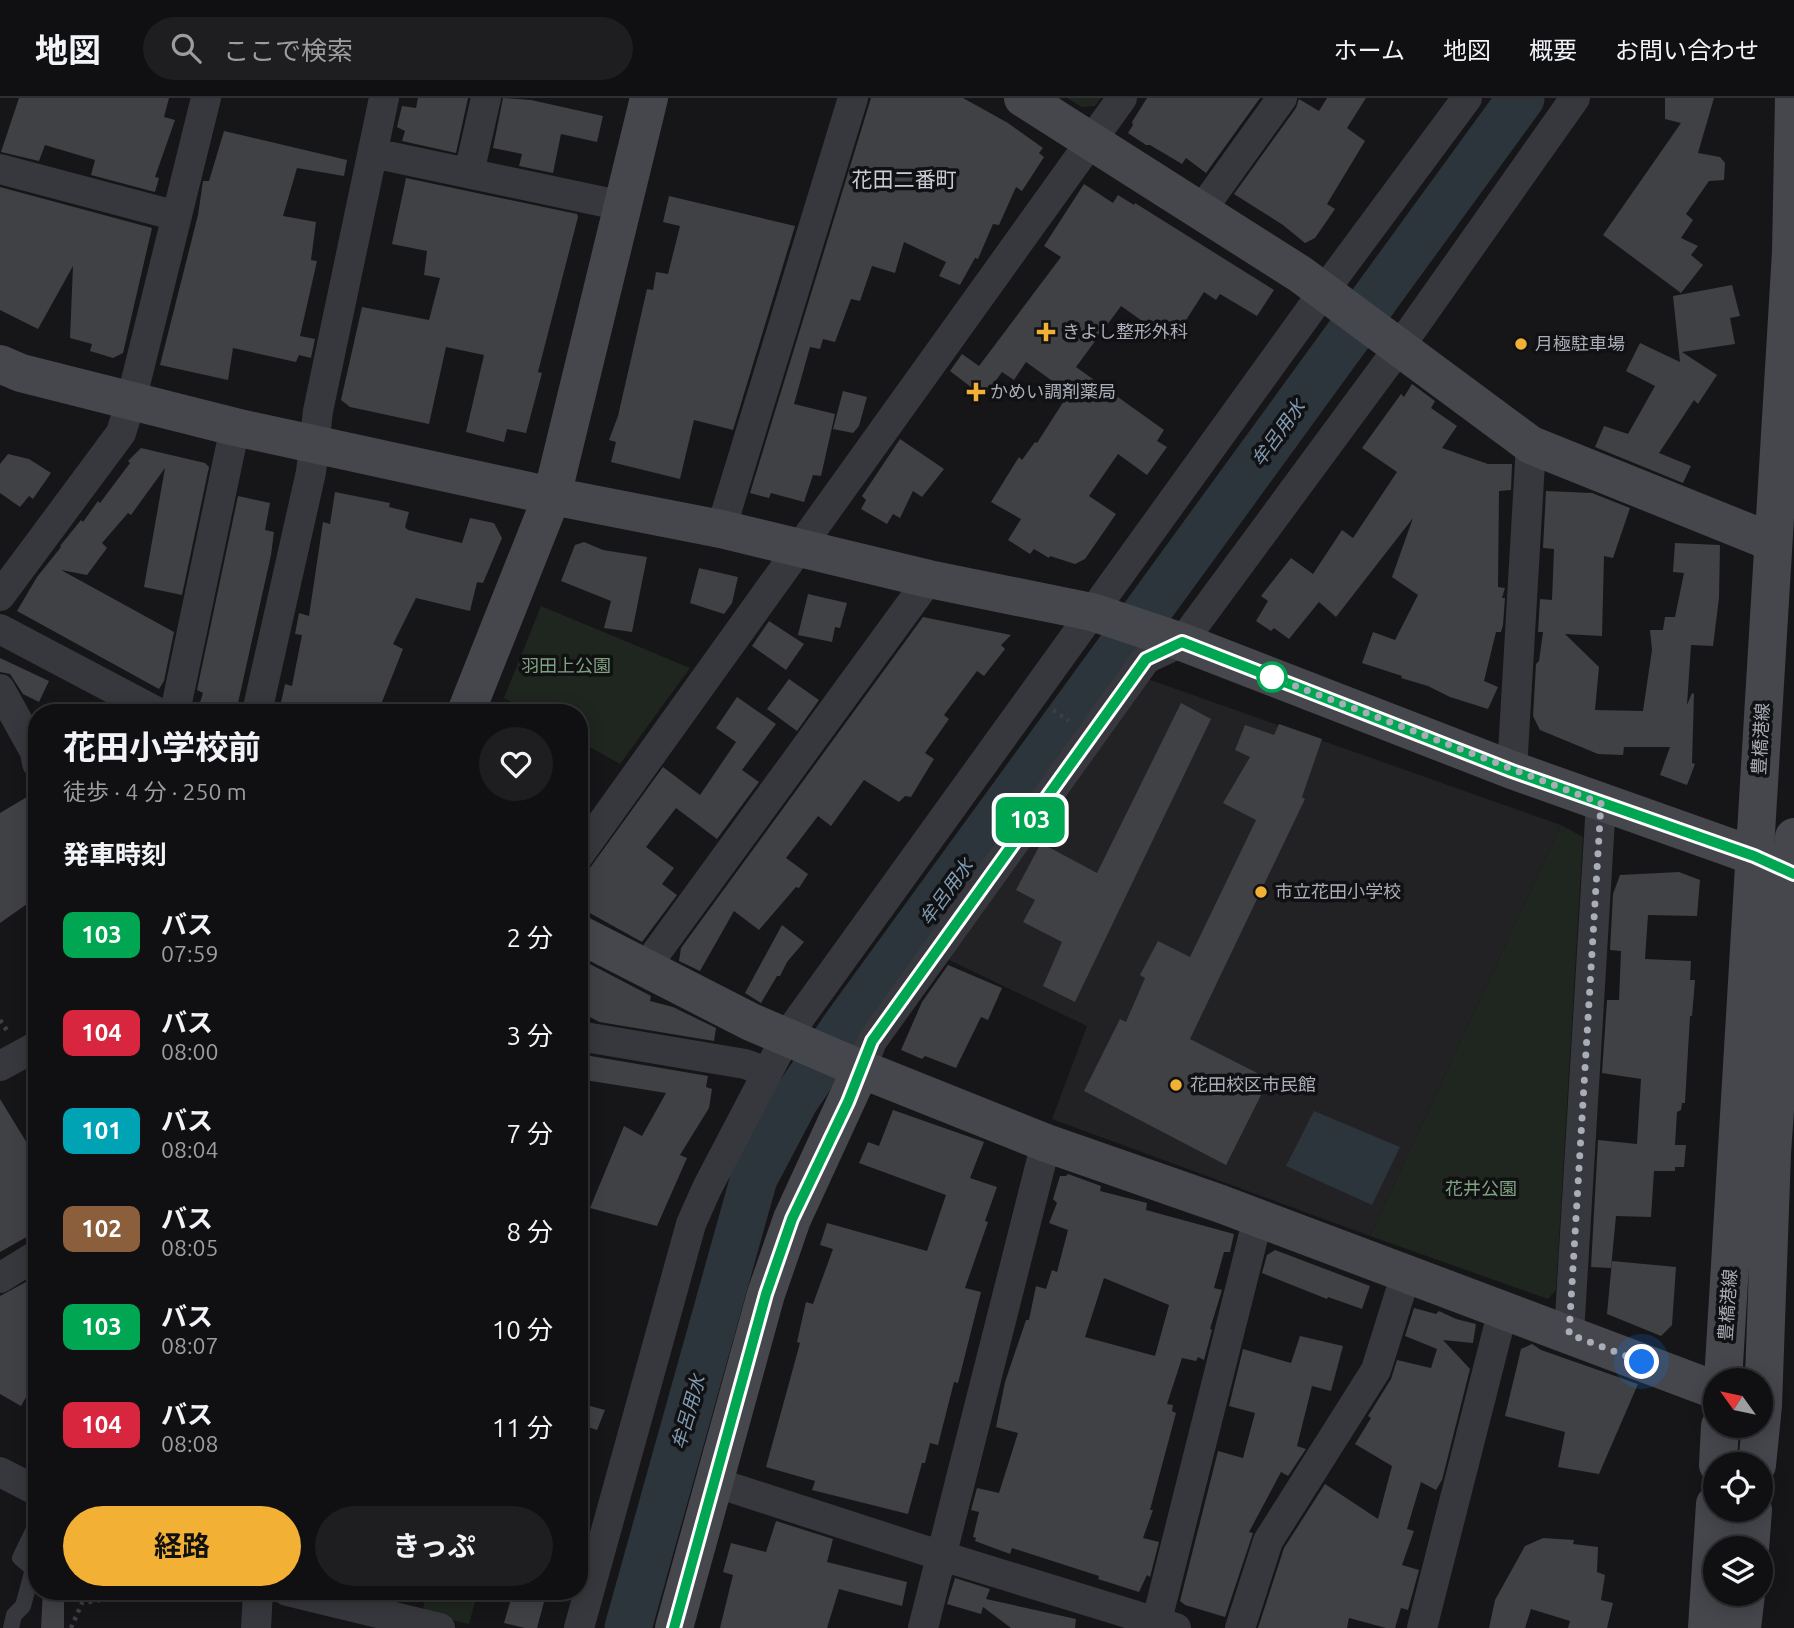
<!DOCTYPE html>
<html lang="ja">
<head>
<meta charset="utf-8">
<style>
  body { margin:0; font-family:Ubuntu,"Noto Sans JP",sans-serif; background:#1e1e20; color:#f1f3f6; height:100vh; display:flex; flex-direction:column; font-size:26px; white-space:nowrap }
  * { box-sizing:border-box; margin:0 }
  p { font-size:23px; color:#9c9d9f }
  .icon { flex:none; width:38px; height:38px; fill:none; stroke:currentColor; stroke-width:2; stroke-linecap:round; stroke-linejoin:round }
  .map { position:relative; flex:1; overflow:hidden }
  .drawer { position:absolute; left:28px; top:606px; width:560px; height:896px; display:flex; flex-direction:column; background:#101012; border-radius:28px; box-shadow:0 4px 18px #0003,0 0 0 2px #303032 }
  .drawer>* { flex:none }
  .badge { padding:0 14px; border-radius:10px; font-size:24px; line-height:46px }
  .needle { width:46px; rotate:303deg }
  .fabs { position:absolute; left:1703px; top:1270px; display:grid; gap:14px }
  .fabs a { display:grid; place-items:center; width:70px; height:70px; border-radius:50%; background:#101012; box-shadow:0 4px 18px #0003,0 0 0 2px #303032; font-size:35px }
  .you { position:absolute; width:35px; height:35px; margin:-18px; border:5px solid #fff; border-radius:50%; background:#1a73e8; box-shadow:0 0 0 10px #1a73e833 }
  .map>.badge { position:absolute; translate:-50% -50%; box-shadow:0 0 0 4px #fff }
  h2 { padding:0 35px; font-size:26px; line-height:63px }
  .round { display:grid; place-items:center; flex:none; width:74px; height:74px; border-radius:37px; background:#1e1e20 }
  .overview { display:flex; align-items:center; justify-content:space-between; height:119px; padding:0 35px }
  h1 { font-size:33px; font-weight:700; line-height:52px }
  .cta { display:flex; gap:14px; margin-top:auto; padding:14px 35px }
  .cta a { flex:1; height:80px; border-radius:42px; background:#f2b134; color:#111; font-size:28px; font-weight:700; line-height:80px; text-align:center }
  .cta a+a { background:#1e1e20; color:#f1f3f6 }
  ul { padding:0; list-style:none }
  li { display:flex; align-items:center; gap:21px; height:98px; padding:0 35px }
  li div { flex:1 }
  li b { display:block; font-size:26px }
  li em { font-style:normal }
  li .badge { min-width:77px; font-weight:700; text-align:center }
  header { display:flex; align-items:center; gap:42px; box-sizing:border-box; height:98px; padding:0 35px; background:#101012; border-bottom:2px solid #303032 }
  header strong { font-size:33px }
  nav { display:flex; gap:38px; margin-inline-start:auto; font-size:24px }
  .search { width:490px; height:63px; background:#1e1e20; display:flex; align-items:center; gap:18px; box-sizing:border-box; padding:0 24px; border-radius:38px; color:#9c9d9f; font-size:26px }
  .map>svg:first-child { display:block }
  .built { fill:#222225 }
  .green { fill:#1e261f }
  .water { fill:#2c353c }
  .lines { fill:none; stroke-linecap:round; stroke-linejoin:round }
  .river { stroke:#2c353c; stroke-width:47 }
  .building { fill:#404145; fill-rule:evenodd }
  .path { stroke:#3d3f44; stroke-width:4.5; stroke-dasharray:3.5 5; stroke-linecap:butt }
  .lane { stroke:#37383d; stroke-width:16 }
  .street { stroke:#37383d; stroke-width:30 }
  .secondary { stroke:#45474d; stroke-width:38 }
  .line-casing { stroke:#fff; stroke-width:16 }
  .line { stroke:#00a651; stroke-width:10 }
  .walk { stroke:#a8adb8; stroke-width:7; stroke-dasharray:0 12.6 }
  .poi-dot { fill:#f2b134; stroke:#111113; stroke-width:2.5 }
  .stop-dot { fill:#fff; stroke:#00a651; stroke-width:3.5 }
  .labels { text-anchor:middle; stroke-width:7; stroke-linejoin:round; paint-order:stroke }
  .poi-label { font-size:18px; fill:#a8adb8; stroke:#111113; text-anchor:start }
  .park-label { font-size:18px; fill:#7fa381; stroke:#111113 }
  .street-label { font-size:18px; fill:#a8adb8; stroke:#111113 }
  .water-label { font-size:19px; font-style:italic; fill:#7f9bb3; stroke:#111113 }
  .quarter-label { font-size:21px; fill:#c9ccd4; stroke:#111113 }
</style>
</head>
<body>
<header>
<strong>地図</strong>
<div class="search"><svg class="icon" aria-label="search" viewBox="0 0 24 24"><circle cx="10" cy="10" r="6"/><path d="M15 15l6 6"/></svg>ここで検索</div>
<nav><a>ホーム</a><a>地図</a><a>概要</a><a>お問い合わせ</a></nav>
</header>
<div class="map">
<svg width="1794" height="1530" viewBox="0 0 1794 1530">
  <rect width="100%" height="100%" fill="#161618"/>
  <path class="built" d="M1145,580L1561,727L1370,1138L1052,1021L1087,928L945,860Z"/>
  <path class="green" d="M1067,0H1101L1095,8L1082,9Z
    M541,508L690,570L620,666L579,643V614H529L504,600Z
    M1561,727L1583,739L1556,1192L1548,1201L1370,1138Z
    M427,1493H478L469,1526L422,1515Z"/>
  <path class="water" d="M1314,1013L1400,1049L1372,1107L1286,1068Z"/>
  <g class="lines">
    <path class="river" d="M628,1530L754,1080L795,1002L847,926L1521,0"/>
  </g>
  <path class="building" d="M19,0H169L164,19L175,22L155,79L159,80L155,94L91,77L95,62L45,47L39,63L1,54Z
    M418,0H468L456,55L402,43L405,33L397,29L402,8L416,10Z
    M503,0L531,2L603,18L597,44L561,36L553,75L519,68L522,56L493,50Z
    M871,0H963L1008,25L1043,50L1039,55L1044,59L1022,93L1016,89L999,127L993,126L978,161L975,160L960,187L939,178L946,164L904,144L895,175L872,168L860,203L851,201L835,244L823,241L820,251L810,249L794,306L835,316L821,378L813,377L804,404L771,395L769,400L750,395Z
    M1147,0H1260L1206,75L1186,60L1182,66L1150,47H1146L1128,35L1133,27L1132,24Z
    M1327,0H1366L1347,30L1365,43L1327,106L1335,111L1315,140L1305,145L1283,127L1234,96L1296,10L1299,1L1319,13Z
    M1665,0H1714L1698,55L1720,59L1725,65L1724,82L1709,83L1686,116L1693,122L1681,140L1698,148L1691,157L1703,167L1681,195L1603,137L1681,25L1665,21Z
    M224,33L347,62L344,78L297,70L283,118L316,124L311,162L317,163L300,238L315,241L311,260L299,257L296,264L233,250L228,282L160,267L198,117L203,83H209Z
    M406,80L577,116L578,119L538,274L542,275L526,335L507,331L504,344L466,334L484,257L446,249L429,326L350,309L341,302L362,209L429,222L440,180L424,177L427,153L392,146Z
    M1084,86L1113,105L1118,97L1134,107L1135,105L1274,192L1257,218L1220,196L1216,202L1204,194L1172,244L1121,208L1076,269L1164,332L1157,343L1167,349L1147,377L1118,356L1089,398L1116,416L1085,461L1075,466L1050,458L1049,460L1034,451L1030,456L1008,442L1021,421L991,404L1019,359L1022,362L1035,344L1037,345L1069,295L1026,264L1014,282L1002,274L984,299L950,273L962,256L979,268L1061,159L1044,148Z
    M0,89L152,130L123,255L113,260L90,253L92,246L70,240L73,168L38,231L0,212Z
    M669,98L795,128L733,332L694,322L680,381L611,364L616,344L609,342L618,318L647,191L653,192L656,174L668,176L680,128L663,124Z
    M1732,187L1740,218L1730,220L1735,246L1682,254L1717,277L1698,306L1694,302L1659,355L1691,368L1683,385L1595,349L1604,328L1628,336L1655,288L1626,273L1640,245L1680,264L1673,198Z
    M1412,286L1435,303L1431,310L1457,328L1442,350L1488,366H1512L1511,392L1499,393L1498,489L1505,490L1502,500H1505L1503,527L1501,534H1496L1484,583L1498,589L1488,611L1450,599L1428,588L1401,580L1402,578L1362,565L1373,534L1395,542L1418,497L1392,479L1413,420L1336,519L1319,504L1289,541L1274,530L1271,533L1256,523L1268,503L1261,498L1291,460L1313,476L1342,432L1353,440L1397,374L1362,350L1401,296L1404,299Z
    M843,293L867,299L859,328L853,335L833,331Z
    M900,341L944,371L922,399L913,393L900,420L893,416L887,426L861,411L866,402L862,398Z
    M141,350L205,365L209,369L182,497L144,489L165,370L131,417L128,415L102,445L107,450L87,477L61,472L174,534L164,583L159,591L17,513L37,479L61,449L60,448L81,422L83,424L98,403L100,405L130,365L128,363Z
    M8,356L29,361L51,375L33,401L29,398L20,409L0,395V366Z
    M1546,393L1592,395L1630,410L1613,460L1604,458L1602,538L1565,536L1599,569L1595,612L1643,613L1652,552L1650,532H1663L1665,519H1675L1684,475L1673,474L1675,445L1720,447L1719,500L1713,548L1691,547L1687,607L1692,595L1694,596L1692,665L1695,666L1687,687L1660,677L1670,649H1624L1623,657L1598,656L1540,632L1533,618L1536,566L1539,563L1543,534H1538L1540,501L1552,502L1554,451L1543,450Z
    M335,394L390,405L389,409L409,414L405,429L408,432L462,445L470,420L494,425L502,440L483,485L477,484L470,513L416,500L393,546L403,551L378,614H279L285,586L292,588L302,537L295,536L299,515L309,518L323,424L330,426Z
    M238,398L270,405L265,432L274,434L271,457L236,614H197L203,595L197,592Z
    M584,444L603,452L647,459L632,534L604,530L611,503L561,483L575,447Z
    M699,470L738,479L732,505L724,516L690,505Z
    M808,496L847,505L840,530L835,529L832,544L798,537Z
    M923,519L1011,537L1001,547L1005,551L984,578L977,573L944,617L949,621L925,655L934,661L911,699L905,698L899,704L864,682L831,728L818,718L786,760L808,776L799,790L796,789L759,832L734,813L700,873L679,863L681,850Z
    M769,523L804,546L786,572L752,548Z
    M0,560L49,583L39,604L23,596L10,576L0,574Z
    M789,581L819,602L797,633L767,611Z
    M737,599L776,626L742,672L759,684L717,741L676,710L646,749L674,770L662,786L677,797L642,844L579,809V785L663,669L700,697L736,644L716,630Z
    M1181,605L1211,621L1075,904L1043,888L1062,844L1023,824L1035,802L1016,792L1041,745L1097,775Z
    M1279,626L1322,641L1302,699L1305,701L1190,941L1269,981L1226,1067L1084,993L1120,921L1126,924L1145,880L1140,877L1158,843L1190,859L1256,722L1223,705L1250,659L1235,652L1245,627L1274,637Z
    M37,693V799L0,825V715Z
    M1679,774L1700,782L1697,818L1648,817L1645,861L1691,863L1690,882H1695L1692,918H1690L1685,1005H1682L1681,1012L1677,1014L1675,1047H1686L1684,1069H1675V1073H1654L1651,1119L1616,1118L1611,1170L1591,1169L1598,1042L1637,1046L1641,981L1602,975L1607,902H1619L1621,853L1610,852L1613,796L1620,777Z
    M782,827L804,844L787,864L780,878H777L761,905L745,895Z
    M588,865L651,898L650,903L673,909L716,930L714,943L599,924L579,913V882Z
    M948,867L1002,890L988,922L981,919L956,970L925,958L922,961L901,952L922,904Z
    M579,956L708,978L706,989L712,991L709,1010L680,1057L687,1060L657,1128L590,1110L624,1028L642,1038L666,995L579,981Z
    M0,1001L30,1050L37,1046V1133L0,1154Z
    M893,1012L984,1044L970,1080L997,1089L985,1123L988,1124L965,1190L981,1194L958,1285L954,1284L938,1347L930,1345L925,1365H922L908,1416L812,1392L815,1383L766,1369L800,1245L797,1244L806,1204L813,1206L833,1151L820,1147L827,1125L927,1153L946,1097L859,1065L868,1044L879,1048Z
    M1068,1076L1101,1088L1100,1093L1147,1105L1146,1112L1234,1136L1230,1154H1224L1214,1190L1222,1192L1210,1231L1212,1232L1204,1262L1198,1259L1196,1263L1182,1260L1167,1306L1173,1307L1172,1313L1176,1315L1150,1412H1153L1143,1440L1159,1444L1150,1479L1147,1477L1139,1494L1098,1481L1099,1478L1012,1450L1010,1456L975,1443L976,1440L973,1439L979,1414L971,1412L977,1390L999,1395L1018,1335L996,1329L1005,1284L1026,1222H1029L1036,1188L1046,1191L1052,1172L1057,1174L1068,1132L1049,1125L1057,1105L1053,1101L1060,1078H1066ZM1104,1180L1169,1207L1155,1258L1085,1239Z
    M1275,1152L1370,1188L1362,1211L1328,1199L1327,1201L1262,1175L1267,1157Z
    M1612,1163L1676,1169L1672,1227L1661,1238L1607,1216Z
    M37,1178V1280L21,1308L0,1296V1198Z
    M1414,1210L1436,1216L1439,1213L1456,1221L1476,1226L1473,1245L1443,1242L1470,1271L1442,1382L1436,1392L1421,1384L1407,1431L1414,1433L1402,1467L1419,1472L1408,1512L1401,1510L1395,1530H1386L1349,1520L1347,1530H1258L1284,1450L1325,1386L1378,1421L1392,1368L1355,1346L1371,1320L1368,1318L1391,1281L1397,1262L1431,1270L1437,1251L1405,1238Z
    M1300,1238L1343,1248L1331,1293L1312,1288L1297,1348L1306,1351L1288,1378L1281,1374L1249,1434L1253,1435L1225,1519L1185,1507L1180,1503L1218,1353L1243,1360L1255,1315L1229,1308L1243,1251L1291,1265Z
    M1532,1246L1541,1252L1638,1286L1599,1376L1558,1369L1565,1334L1505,1318L1521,1251Z
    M579,1305L605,1312L597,1332L579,1326Z
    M776,1423L833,1441L827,1464L907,1484L902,1508L839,1491L827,1530H720L733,1477L723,1474L731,1445L766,1454Z
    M1543,1440L1574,1442L1573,1446L1598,1449L1597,1474L1605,1477L1601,1502L1613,1505L1607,1530H1568L1570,1523L1531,1511L1525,1530H1489L1495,1502L1525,1448Z
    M955,1480L990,1491L986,1501L1076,1521L1075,1530H1011L983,1509L981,1516L947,1506Z
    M43,1493H64V1530H41Z
    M513,1494L544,1504L537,1530H525L504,1525Z"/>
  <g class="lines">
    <path class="path" d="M1053,612L1069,623
      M0,922L8,934
      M72,1493L82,1505
      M71,1530L82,1505L157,1493"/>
    <path class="lane" d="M11,1530L14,1517L23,1508L33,1471L20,1460L37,1425"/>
    <path class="street" d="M373,55L623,108
      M0,71L177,118
      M469,75L486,0
      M1200,114L1282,0
      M721,431L853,0
      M0,498L121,335L131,303L206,0
      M0,531L157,614
      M0,591L35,654L37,665
      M175,614L235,329
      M257,614L311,374L318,313L384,0
      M1512,672L1531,347
      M579,757L1122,0
      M645,870L929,481
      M579,938L745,966L767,974
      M0,968L37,948
      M861,971L872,943L1146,561L1182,544L1398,251L1575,0
      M0,1180L37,1157
      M1569,1236L1601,705
      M0,1374L37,1393
      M714,1384L942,1458L1176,1530
      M287,1493L440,1530
      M256,1530L258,1493
      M579,1530L691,1126L707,1090L786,939L1324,193L1467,0
      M923,1530L1046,1045
      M1155,1530L1258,1120
      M1240,1530L1268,1443L1376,1272L1406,1176
      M1422,1530L1503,1212"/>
    <path class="secondary" d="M1023,0L1300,176L1531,347L1772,444
      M0,266L21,275L235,329L552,398L721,431L929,481L1092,514L1182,544L1512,672L1754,758L1794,776
      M466,614L552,398L649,0
      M579,836L751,924L861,971L1046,1045L1221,1106L1715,1292
      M1723,1283L1791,154L1794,0
      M1718,1367L1720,1328
      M1757,1367L1763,1307L1772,1055L1794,739
      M1750,1451L1753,1412
      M674,1530L766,1196L792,1121L861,971
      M1707,1530L1715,1406
      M1742,1530L1746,1496"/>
  </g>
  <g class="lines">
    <defs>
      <path id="line" d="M674,1530L766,1196L792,1121L848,1004L872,943L1146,561L1182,544L1512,673L1754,758L1794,776"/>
    </defs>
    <use href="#line" class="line-casing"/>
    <use href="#line" class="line"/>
    <path class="walk" d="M1272,579L1601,705L1569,1236L1642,1264"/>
  </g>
  <g class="poi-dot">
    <path d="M1042.5 223.5h7v7h7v7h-7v7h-7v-7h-7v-7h7z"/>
    <circle cx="1521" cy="246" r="7"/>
    <path d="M972.5 283.5h7v7h7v7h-7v7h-7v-7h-7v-7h7z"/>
    <circle cx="1261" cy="794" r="7"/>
    <circle cx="1176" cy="987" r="7"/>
  </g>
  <circle class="stop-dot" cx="1272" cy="579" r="14"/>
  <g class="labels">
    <g class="poi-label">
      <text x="1062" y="240">きよし整形外科</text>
      <text x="1535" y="252">月極駐車場</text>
      <text x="990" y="300">かめい調剤薬局</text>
      <text x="1275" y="800">市立花田小学校</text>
      <text x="1190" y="993">花田校区市民館</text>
    </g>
    <g class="park-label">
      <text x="566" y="574">羽田上公園</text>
      <text x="1481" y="1097">花井公園</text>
    </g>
    <g class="street-label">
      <text transform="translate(1761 641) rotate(-87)" y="6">豊橋港線</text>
      <text transform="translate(1728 1207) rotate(-86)" y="6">豊橋港線</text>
    </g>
    <g class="water-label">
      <text transform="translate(1278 335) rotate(-54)" y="7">牟呂用水</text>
      <text transform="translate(946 794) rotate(-54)" y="7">牟呂用水</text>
      <text transform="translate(688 1314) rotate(-74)" y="7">牟呂用水</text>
    </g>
    <g class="quarter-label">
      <text x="904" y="89">花田二番町</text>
    </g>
  </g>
</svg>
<div class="fabs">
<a><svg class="needle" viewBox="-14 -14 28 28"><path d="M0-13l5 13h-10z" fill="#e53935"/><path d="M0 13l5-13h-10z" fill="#9c9d9f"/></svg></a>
<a><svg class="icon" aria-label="locate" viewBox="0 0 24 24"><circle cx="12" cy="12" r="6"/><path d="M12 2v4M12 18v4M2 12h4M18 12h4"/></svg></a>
<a><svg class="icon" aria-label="layers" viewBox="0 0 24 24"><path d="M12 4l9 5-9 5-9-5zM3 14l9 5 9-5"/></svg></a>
</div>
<div class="you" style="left:1642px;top:1264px"></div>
<b class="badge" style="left:1030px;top:722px;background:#00a651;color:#fff">103</b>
<section class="drawer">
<div class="overview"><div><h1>花田小学校前</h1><p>徒歩 · 4 分 · 250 m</p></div><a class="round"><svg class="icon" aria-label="heart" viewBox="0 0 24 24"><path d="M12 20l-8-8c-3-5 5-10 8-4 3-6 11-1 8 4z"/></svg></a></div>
<h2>発車時刻</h2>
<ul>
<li><span class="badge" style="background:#00a651;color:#fff">103</span><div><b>バス</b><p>07:59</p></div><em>2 分</em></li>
<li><span class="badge" style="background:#d7263d;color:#fff">104</span><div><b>バス</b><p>08:00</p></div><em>3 分</em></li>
<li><span class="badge" style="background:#00a3b4;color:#fff">101</span><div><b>バス</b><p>08:04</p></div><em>7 分</em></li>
<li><span class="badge" style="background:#8b5e3c;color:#fff">102</span><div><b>バス</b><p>08:05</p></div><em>8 分</em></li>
<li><span class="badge" style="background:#00a651;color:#fff">103</span><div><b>バス</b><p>08:07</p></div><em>10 分</em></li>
<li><span class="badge" style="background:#d7263d;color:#fff">104</span><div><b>バス</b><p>08:08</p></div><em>11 分</em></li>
</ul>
<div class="cta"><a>経路</a><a>きっぷ</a></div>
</section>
</div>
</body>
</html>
